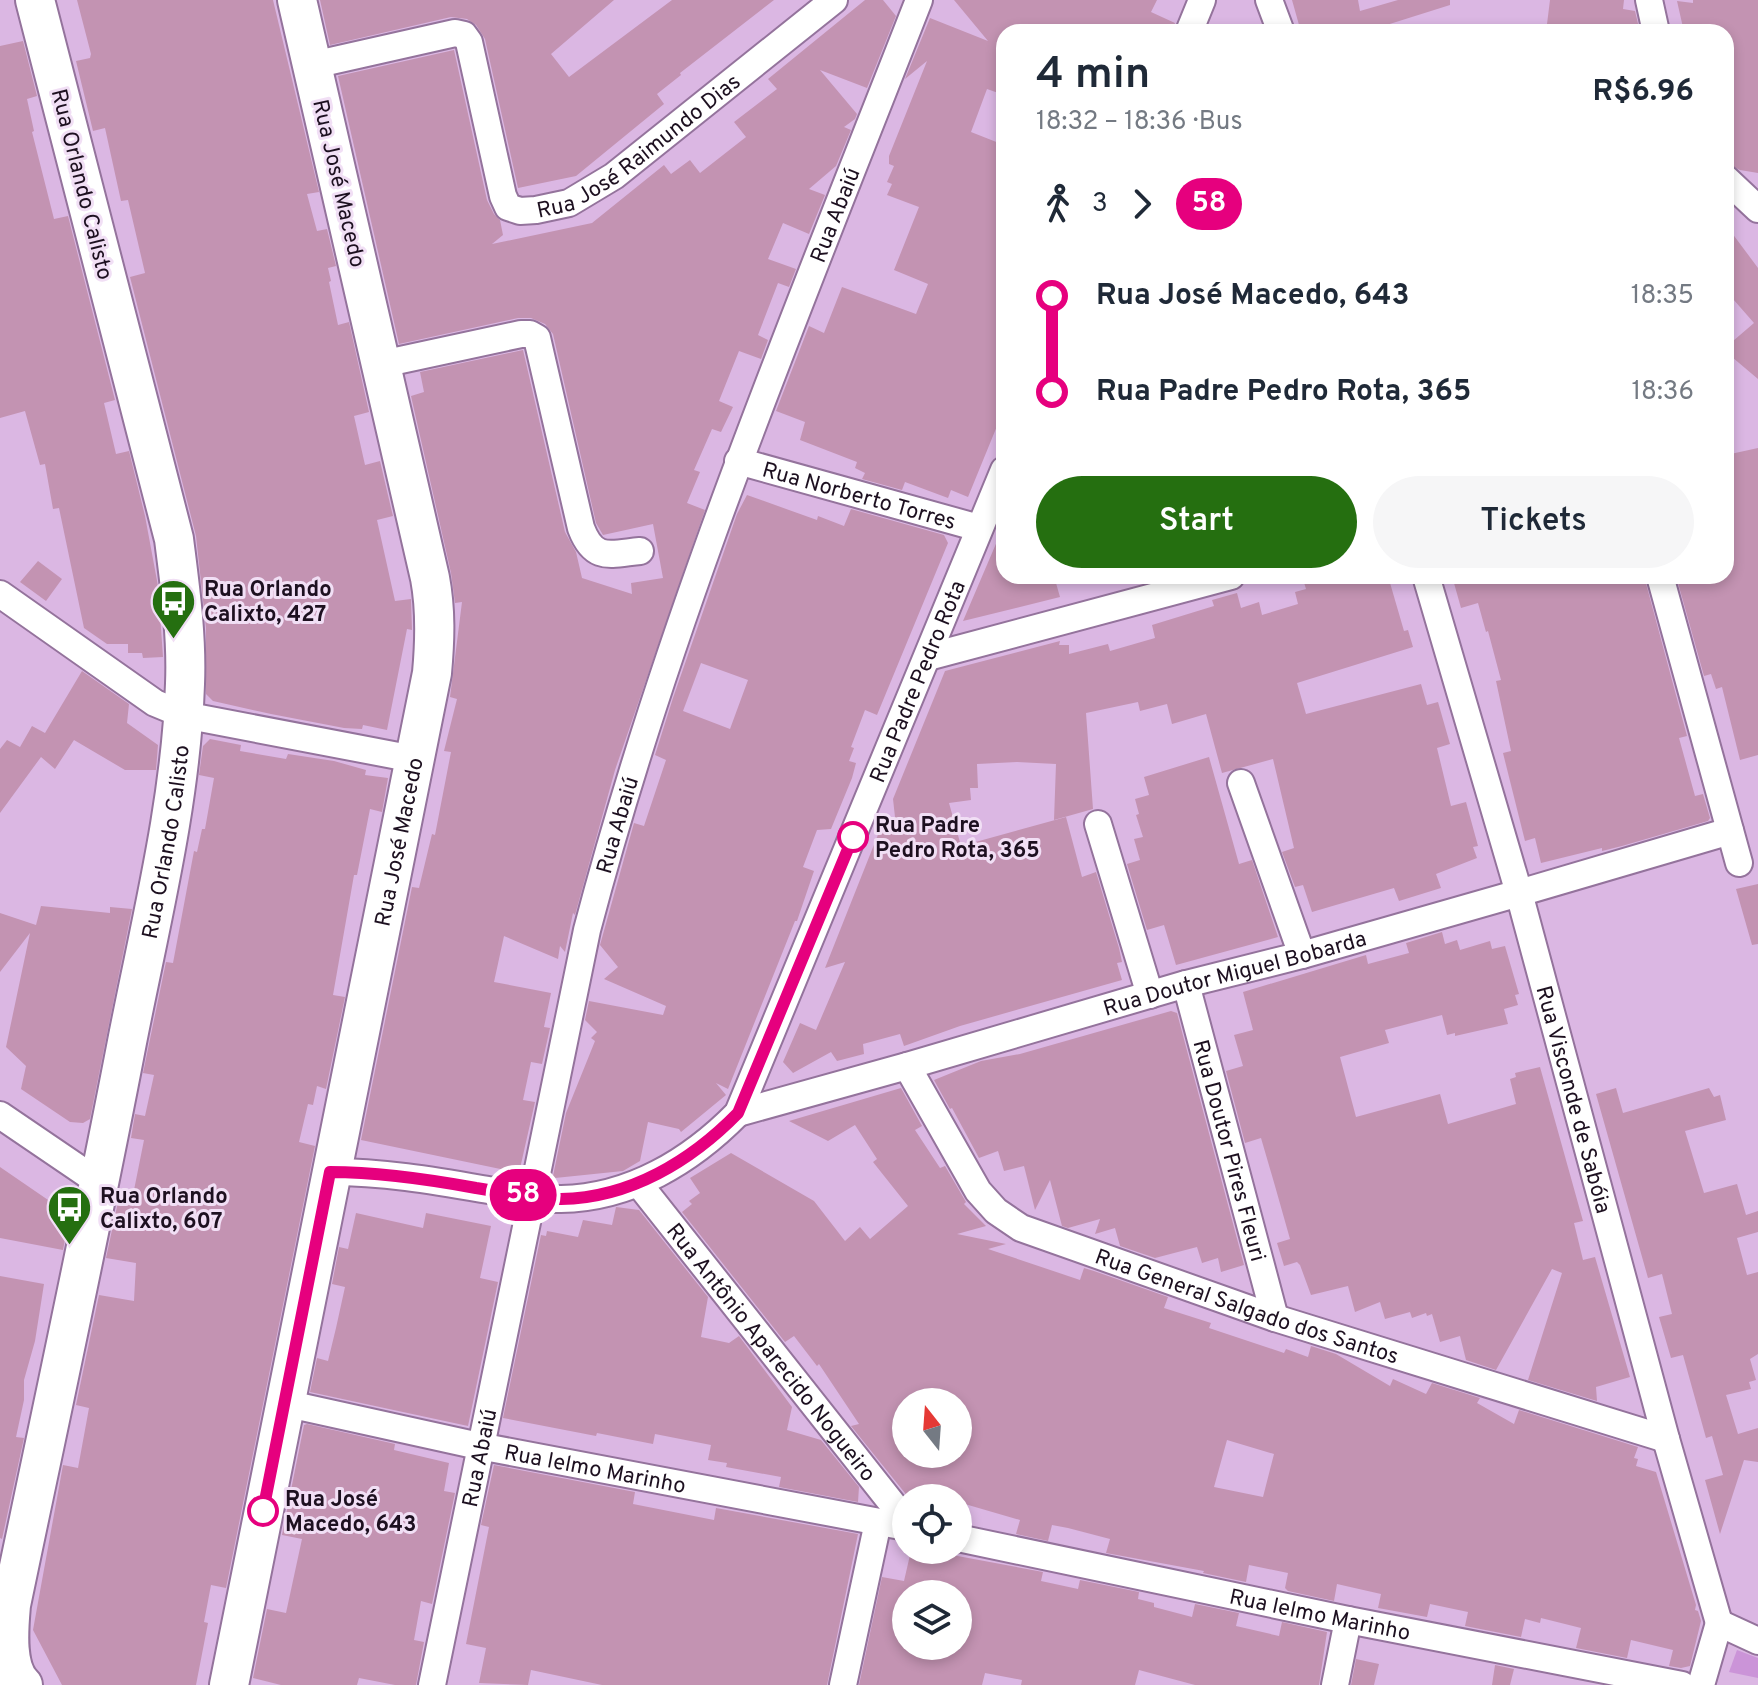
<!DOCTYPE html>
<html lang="en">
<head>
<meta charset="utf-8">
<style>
  body { margin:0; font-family:Overpass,sans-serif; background:#f6f6f7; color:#1f2937; height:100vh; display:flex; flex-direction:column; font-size:30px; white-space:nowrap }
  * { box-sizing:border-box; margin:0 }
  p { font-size:26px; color:#747a83 }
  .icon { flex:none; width:44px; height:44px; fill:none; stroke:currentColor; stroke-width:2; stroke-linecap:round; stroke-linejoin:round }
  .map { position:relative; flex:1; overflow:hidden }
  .drawer { position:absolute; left:996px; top:24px; width:738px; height:560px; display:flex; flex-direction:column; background:#fff; border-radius:24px; box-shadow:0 4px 12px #0003 }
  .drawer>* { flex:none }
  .badge { padding:0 16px; border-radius:26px; font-size:28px; line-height:52px }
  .needle { width:52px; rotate:343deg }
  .buttons { position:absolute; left:892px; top:1388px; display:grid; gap:16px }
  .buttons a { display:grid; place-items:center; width:80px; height:80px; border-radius:50%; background:#fff; box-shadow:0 4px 12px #0003; font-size:40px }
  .map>.badge { position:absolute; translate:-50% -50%; box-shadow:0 0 0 4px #fff }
  .legs { display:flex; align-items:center; gap:12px; height:88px; padding:0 40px; font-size:26px }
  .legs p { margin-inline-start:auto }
  .overview { display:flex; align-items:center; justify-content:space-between; height:136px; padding:0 40px }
  h1 { font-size:44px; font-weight:600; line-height:60px }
  .primary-button { display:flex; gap:16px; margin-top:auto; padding:16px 40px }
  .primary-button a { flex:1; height:92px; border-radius:48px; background:#256f10; color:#fff; font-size:32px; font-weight:600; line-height:92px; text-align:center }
  .primary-button a+a { background:#f6f6f7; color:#1f2937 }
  ul { padding:0 40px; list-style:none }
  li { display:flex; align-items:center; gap:28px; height:96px; font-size:30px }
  li i { display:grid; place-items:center; width:12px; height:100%; margin:0 10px; background:currentColor }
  li i::after { content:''; width:20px; height:20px; margin:-10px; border:6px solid; border-radius:50%; background:#fff }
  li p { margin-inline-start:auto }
  li:first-child i { background:linear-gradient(#0000 50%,currentColor 0) }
  li:last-child i { background:linear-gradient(currentColor 50%,#0000 0) }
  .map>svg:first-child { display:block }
  .green { fill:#cb94d8 }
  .building { fill:#c393b2; fill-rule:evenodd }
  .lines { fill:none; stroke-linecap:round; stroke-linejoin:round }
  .street-casing { stroke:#94739c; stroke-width:30 }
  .secondary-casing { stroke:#94739c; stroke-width:42 }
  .street { stroke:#fff; stroke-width:26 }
  .secondary { stroke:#fff; stroke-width:38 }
  .line-1-casing { stroke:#fff; stroke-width:18 }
  .line-1 { stroke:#e6007e; stroke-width:12 }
  .stop-1-dot { fill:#fff; stroke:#e6007e; stroke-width:4 }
  .labels { text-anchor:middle; stroke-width:6; stroke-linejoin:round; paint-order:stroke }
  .street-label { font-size:22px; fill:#1d1020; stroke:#f1dff5 }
  .poi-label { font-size:22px; font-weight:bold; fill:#1d1020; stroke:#f1dff5; text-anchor:start }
  .stop-label { font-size:22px; font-weight:bold; fill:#1d1020; stroke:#f1dff5; text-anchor:start }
</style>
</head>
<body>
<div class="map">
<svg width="1758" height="1685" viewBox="0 0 1758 1685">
  <rect width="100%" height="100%" fill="#dbb7e3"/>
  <path class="green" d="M1737,1650L1758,1658V1678L1729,1672Z"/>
  <path class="building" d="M77,0H273L319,192L307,194L317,231L327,229L336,266L328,268L331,281L329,282L338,325L349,322L369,412L354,416L365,465L380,461L391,508L393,516L377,520L395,601L411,599L412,630L407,629L387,730L363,725L362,729L344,728L271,714L213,701L206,694V628L196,536L130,277L145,273L128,200L121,201L105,128L93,131L76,61L90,58L91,54Z
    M320,0H614L551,54L569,77L672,0H774L680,73L681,75L657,94L664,104L576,176L518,188L485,39L476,25L467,19L451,17L330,45Z
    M865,0H883L896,16L867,88L820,70L857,114L855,119L844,127L851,130L836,166L809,189L825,195L809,234L783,223L768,259L796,269L789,287L778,283L758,335L768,340L761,359L739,351L719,401L733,407L721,432L712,429L694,470L700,472L687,503L705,510L615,770L575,915L573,913L565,952L560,946L558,959L504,936L494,982L551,993L544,1027L550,1028L542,1064L531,1062L523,1100L535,1102L519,1173L361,1140L412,887L419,888L432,834L435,835L451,752L444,751L457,699L450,697L462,602L455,603L451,573L411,396L424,392L420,372L523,350L565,532L576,552L582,578L632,594L631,583L663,578L653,524L603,535L596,523L553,334L545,324L531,318H518L399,344L338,76L454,50L487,200L494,214L500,220L503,235L492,244L592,223L664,165L671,174L690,160L700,173L746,137L734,122L777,89L768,79Z
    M954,0H1157L1151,12L1175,23L1173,32H1004V95L987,89L971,132L1004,145V409L968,497L951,490L948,498L905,482L902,490L862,479L865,473L855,468L857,462L800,440L805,422L776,411L809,326L824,333L842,287L916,314L928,284L894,270L919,207L887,195L892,184L887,182L894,166L889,164V156L927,61L905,79L930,18L988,41Z
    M1292,0H1358L1360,11L1398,0H1450V5L1377,28L1378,32H1301Z
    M1550,0H1624L1623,9L1635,11L1640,32H1546Z
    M1693,0H1758V173L1740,170L1726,163L1730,93H1726V32H1684L1677,1L1693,3Z
    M23,41L37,96L27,99L34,131L32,132L54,219L68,216L115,400L104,403L116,454L129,451L145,516L158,586L163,657L143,658L142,653H128V644H107L84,628L59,508L53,509L45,464L40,465L25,411L0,418V46Z
    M1726,225L1758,268V379L1726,352V347L1754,323L1726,291Z
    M1758,448V755L1740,760L1722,687L1716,689L1711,674L1704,676L1678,583L1702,576H1726V455Z
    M747,495L817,520L818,516L844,526L851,509L944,535L948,543L877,715L865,710L851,747L854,748L849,761L856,763L852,778L831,829L817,830L803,867L814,871L797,921H795L728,1089L716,1083L726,1095L681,1132L679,1129L648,1122L640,1161L623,1171L555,1178L553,1176L566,1113L595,1041L591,1038L597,1032L585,1020L589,1001L663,1015L666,1006L604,979L618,967L600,945L634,823L644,826L666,760L655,755L673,698L737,514ZM701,663L748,680L730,729L683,711Z
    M1004,525V576H1054L1060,597L963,621Z
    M38,561L62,579L46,601L20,582Z
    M1302,576H1388L1404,631L1408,630L1413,647L1297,683L1306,714L1421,684L1427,705L1438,702L1450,744L1437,748L1451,806L1466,802L1478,846L1473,847L1477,858L1436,874L1441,888L1399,901L1394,888L1312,912L1303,885L1295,887L1282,852L1294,848L1273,759L1222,773L1206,714L1172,724L1167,704L1140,711L1138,702L1086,713L1093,809L1054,820L1056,764L1017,762L977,764L978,788H970L971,800L949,803L961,846L1066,817L1082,877L1096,872L1119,948L1122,962L1117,963L1122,980L960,1026L904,1046L900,1034L863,1044L864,1054L837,1061L831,1052L793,1073L783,1062L800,1023L816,1030L845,962L825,968L885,817H895L893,799L945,671L1060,641L1059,645H1069V654L1108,644L1110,651L1155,638L1152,625L1214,606L1212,600L1237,593L1241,608L1259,602L1262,615L1298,604L1295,592L1306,589Z
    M1452,576H1644L1687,736L1679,738L1695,796L1703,794L1710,818L1708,821L1622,846L1602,851V848L1541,863L1535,838L1525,841L1503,753L1511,751L1496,681L1501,680L1488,631L1486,632L1478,603L1461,608Z
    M82,671L129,704L127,723L158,745L156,770H125L74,740L55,769L41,757L0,813V749L7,740L20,747L32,726L45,733Z
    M210,739L241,745L240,751L286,759L288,754L334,761L366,770L365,775L388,778L382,812L370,809L357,875H354L333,995L345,997L326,1089L317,1086L313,1105L308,1104L299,1142L315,1146L226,1588L211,1585L204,1622L208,1623L196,1685H62L33,1630L63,1465L78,1468L89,1408L76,1405L99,1295L134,1301L136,1263L106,1258L118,1202L131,1205L144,1140L131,1138L135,1114L145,1116L154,1075L143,1073L166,962L173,963L194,851L197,852L202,829H205L214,778L199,775L203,746Z
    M1209,757L1239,864L1252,860L1278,937L1176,965L1164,925L1147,930L1127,864L1140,860L1134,839L1143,837L1136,815L1139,814L1135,799L1149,795L1144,777Z
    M1758,884V944L1752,945L1736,889Z
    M41,906L110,913V907L132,909L90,1119L83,1123L70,1122L21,1089L26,1066L6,1047L30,933L0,972V913L36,925Z
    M1442,932L1445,944L1457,940L1460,950L1490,941L1492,949L1505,946L1519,994L1515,995L1518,1005L1504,1009L1508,1024L1455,1036V1033L1447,1035L1442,1015L1385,1030L1389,1043L1340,1057L1356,1117L1440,1094L1448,1124L1516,1104L1510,1079L1516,1077L1515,1073L1540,1067L1583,1221L1574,1223L1583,1260L1595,1257L1630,1377L1596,1387L1597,1401L1528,1380L1562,1273L1552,1269L1496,1370L1466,1360L1460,1336L1440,1342L1432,1314L1427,1316L1426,1313L1412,1318L1410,1312L1385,1319L1380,1302L1355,1312L1348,1286L1311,1295L1300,1265L1297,1262L1284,1266L1277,1243L1290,1239L1275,1186L1261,1138L1245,1143L1226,1071L1243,1066L1234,1035L1253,1030L1243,992L1366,955L1368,964L1409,953L1406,943Z
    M1171,1011L1177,1013L1244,1265L1221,1272L1218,1258L1202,1263L1197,1247L1155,1258L1120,1246L1115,1228L1095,1234L1100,1219L1068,1228L1062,1226L1050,1180L1035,1210L1024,1166L1004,1171L998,1151L979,1158L952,1108L950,1109L934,1080L981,1061L1020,1054Z
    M901,1088L922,1126L915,1130L940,1168L945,1166L966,1202L964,1204L986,1226L957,1234L1006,1244L988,1249L1080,1280L1084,1268L1094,1271L1168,1297L1164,1308L1211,1323L1209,1328L1284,1353L1286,1349L1308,1357L1311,1346L1336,1354L1390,1386L1393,1379L1426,1394L1432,1383L1480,1398L1477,1403L1514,1424L1519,1410L1638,1447L1634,1458L1638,1459L1636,1466L1656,1472L1696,1605L1695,1610L1698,1611L1701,1621L1690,1666L1681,1668L1669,1666L1673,1650L1631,1640L1627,1658L1576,1648L1581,1628L1541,1618L1540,1623L1525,1619L1521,1637L1465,1626L1468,1612L1430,1604L1427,1617L1378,1608L1381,1594L1337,1584L1334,1601L1288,1591L1285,1588L1288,1573L1249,1565L1246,1582L1203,1573L1204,1571L1106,1553L1110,1539L1068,1528L1052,1525L1048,1541L1016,1534L1020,1520L958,1502V1498H909L851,1426L859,1424L819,1364L817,1366L794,1336L785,1342L682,1212L692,1204L689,1201L700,1193L690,1178L731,1153L814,1201L845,1241L860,1227L870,1239L908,1206L873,1162L877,1159L855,1125L828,1141L789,1121ZM906,1402H958V1454H906ZM1227,1440L1274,1454L1263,1497L1214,1487Z
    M1616,1088L1623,1113L1709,1088L1714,1097L1720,1095L1726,1120L1685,1131L1704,1193L1737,1184L1746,1215L1758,1211V1232L1737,1238L1747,1275L1758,1272V1354L1750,1359L1756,1380L1749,1382L1751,1389L1726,1395L1738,1434L1758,1428V1462L1744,1460L1720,1534L1705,1480L1723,1475L1712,1436L1706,1438L1683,1355L1671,1358L1659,1317L1672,1314L1662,1274L1648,1278L1596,1094Z
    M0,1167L70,1215L63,1250L0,1238Z
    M616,1207L639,1210L708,1297L701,1337L729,1343L739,1336L792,1407L787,1430L821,1440L859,1487L858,1502L779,1487L781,1477L726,1467L727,1463L708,1460L711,1445L655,1434L653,1444L597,1433L596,1436L503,1418L541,1235L546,1236L547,1231L578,1237L583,1220L612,1225Z
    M356,1213L423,1228L426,1213L491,1226L480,1278L498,1282L468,1426L310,1392L317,1358L328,1361L336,1328L345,1287L332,1284L339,1247L348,1249Z
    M0,1276L44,1284L35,1341L24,1380V1400L16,1437L24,1438L2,1539L0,1538Z
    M307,1424L395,1444L394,1450L449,1463L444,1491L455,1493L432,1604L421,1601L414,1640L424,1642L416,1685H395L359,1678L357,1685H281L253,1678L267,1609L286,1613L302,1539L282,1535L304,1425Z
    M494,1465L635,1492L633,1504L714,1520L716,1508L858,1534L827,1685H602L531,1670L528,1685L479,1683L486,1648L466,1644L489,1527L481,1525Z
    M936,1552L1043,1572L1041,1581L1078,1589L1080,1580L1139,1592L1138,1599L1154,1603V1607L1192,1617L1195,1604L1239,1613L1236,1626L1279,1636L1282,1622L1327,1632L1319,1685H1195L1139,1670L1135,1685H1021L1022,1680L985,1673L982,1685H859L882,1577L904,1581L910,1555L934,1560ZM906,1594H958V1646H951L950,1652L922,1646H906Z
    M1356,1659L1379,1664L1374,1685H1351Z
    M1495,1665L1514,1669L1510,1685H1492Z"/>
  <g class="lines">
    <defs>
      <g id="street">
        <path d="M1269,0L1281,32"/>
        <path d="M1649,0L1656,32"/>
        <path d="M1189,32L1202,0"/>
        <path id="s1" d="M313,65L455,33L464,35L469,42L503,196L508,207L520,211L536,210L569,203L614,176L834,0"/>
        <path d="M1726,179L1758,209"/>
        <path d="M382,364L521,334H530L537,338L581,528C594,562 610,554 640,551"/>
        <path id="s2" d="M738,461L979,528"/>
        <path id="s3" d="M1426,576L1519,893L1666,1439L1719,1623"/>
        <path d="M1660,576L1739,863"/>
        <path d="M0,594L155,703L184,715L414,759"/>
        <path d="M928,657L1231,576"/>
        <path d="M1241,783L1302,955"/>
        <path d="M1098,824L1150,995"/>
        <path id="s4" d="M1186,984L1275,1318"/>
        <path id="s5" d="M907,1066L978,1191L996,1211L1021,1228L1275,1318L1666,1439"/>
        <path id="s6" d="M738,1113L907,1066L1186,984L1302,955L1519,893L1730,831"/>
        <path d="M0,1115L100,1183"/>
        <path id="s7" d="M330,1172C382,1172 431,1180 482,1189C508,1193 535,1199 561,1199C630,1198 691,1161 738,1113L1004,470"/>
        <path id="s8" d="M639,1184L906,1521"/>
        <path id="s9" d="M284,1403L479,1446L906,1527"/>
        <path id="s10" d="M958,1538L1348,1620L1682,1685"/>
        <path d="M1719,1623L1758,1641"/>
        <path id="s11" d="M432,1685L587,930C671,611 799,307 919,0"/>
        <path d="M843,1685L878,1522"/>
        <path d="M1335,1685L1348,1620"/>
        <path d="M1701,1685L1719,1623"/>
      </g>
      <g id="secondary">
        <path id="s12" d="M23,1685C5,1668 9,1628 11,1605C50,1418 91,1230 127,1042C150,924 181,804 185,684C187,635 180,587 174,539L35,0"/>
        <path id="s13" d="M229,1685L432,673C435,640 436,610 430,578L297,0"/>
      </g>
    </defs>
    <use href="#street" class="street-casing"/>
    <use href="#secondary" class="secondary-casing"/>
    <use href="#street" class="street"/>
    <use href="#secondary" class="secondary"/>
  </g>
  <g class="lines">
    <defs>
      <path id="line-1" d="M263,1511L330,1172C380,1172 427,1179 476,1188C504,1192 533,1200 561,1199C630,1198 691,1161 738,1113L853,837"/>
    </defs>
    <use href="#line-1" class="line-1-casing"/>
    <use href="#line-1" class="line-1"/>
  </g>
  <defs>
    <symbol id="bus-pin" viewBox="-11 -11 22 30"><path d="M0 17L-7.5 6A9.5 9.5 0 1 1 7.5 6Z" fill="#256f10" stroke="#f1dff5"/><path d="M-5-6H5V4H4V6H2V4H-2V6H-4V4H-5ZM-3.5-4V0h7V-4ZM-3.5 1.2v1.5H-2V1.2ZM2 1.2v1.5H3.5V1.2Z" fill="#fff"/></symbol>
  </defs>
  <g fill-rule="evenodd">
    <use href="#bus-pin" x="148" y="576" width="51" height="69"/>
    <use href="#bus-pin" x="44" y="1182" width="51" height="69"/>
  </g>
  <g class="stop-1-dot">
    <circle cx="853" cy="837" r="14"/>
    <circle cx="263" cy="1511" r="14"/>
  </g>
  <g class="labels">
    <g class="street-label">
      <text dy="8" stroke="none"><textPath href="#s1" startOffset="484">Rua José Raimundo Dias</textPath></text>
      <text transform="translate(340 183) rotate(77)" y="8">Rua José Macedo</text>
      <text transform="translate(83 184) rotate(76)" y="8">Rua Orlando Calisto</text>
      <text dy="8" stroke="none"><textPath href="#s11" startOffset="1528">Rua Abaiú</textPath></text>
      <text dy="8" stroke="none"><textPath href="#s2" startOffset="126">Rua Norberto Torres</textPath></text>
      <text dy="8" stroke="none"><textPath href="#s7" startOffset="902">Rua Padre Pedro Rota</textPath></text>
      <text dy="8" stroke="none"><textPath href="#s11" startOffset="880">Rua Abaiú</textPath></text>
      <text dy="8" stroke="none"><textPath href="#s13" startOffset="860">Rua José Macedo</textPath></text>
      <text dy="8" stroke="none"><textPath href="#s12" startOffset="862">Rua Orlando Calisto</textPath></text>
      <text dy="8" stroke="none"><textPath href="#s6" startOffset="516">Rua Doutor Miguel Bobarda</textPath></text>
      <text dy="8" stroke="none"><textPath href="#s3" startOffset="544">Rua Visconde de Sabóia</textPath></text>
      <text dy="8" stroke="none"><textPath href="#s4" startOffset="172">Rua Doutor Pires Fleuri</textPath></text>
      <text dy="8" stroke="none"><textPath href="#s5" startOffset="440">Rua General Salgado dos Santos</textPath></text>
      <text dy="8" stroke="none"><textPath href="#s8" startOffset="214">Rua Antônio Aparecido Nogueiro</textPath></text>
      <text dy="8" stroke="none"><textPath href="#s11" startOffset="232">Rua Abaiú</textPath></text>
      <text dy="8" stroke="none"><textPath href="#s9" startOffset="318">Rua Ielmo Marinho</textPath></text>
      <text dy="8" stroke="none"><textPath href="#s10" startOffset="370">Rua Ielmo Marinho</textPath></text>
    </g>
    <g class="poi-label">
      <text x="204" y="596">Rua Orlando<tspan x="204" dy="25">Calixto, 427</tspan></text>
      <text x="100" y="1203">Rua Orlando<tspan x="100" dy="25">Calixto, 607</tspan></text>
    </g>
    <g class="stop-label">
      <text x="875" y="832">Rua Padre<tspan x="875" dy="25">Pedro Rota, 365</tspan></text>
      <text x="285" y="1506">Rua José<tspan x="285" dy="25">Macedo, 643</tspan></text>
    </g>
  </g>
</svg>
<div class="buttons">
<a><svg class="needle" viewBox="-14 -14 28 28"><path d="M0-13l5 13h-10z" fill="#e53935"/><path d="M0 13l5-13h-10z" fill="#747a83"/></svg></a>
<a><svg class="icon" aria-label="locate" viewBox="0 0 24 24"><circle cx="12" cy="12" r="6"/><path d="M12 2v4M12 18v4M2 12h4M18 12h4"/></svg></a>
<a><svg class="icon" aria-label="layers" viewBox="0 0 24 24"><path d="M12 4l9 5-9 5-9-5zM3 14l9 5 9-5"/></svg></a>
</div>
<b class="badge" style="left:523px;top:1195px;background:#e6007e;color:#fff">58</b>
<section class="drawer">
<div class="overview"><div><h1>4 min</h1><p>18:32 – 18:36 · Bus</p></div><b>R$6.96</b></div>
<div class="legs"><svg class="icon" aria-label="walk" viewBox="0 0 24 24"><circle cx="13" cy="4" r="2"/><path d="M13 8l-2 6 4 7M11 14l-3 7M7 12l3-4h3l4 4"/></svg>3<svg class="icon" aria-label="forward" viewBox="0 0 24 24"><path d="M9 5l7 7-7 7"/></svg><b class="badge" style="background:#e6007e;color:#fff">58</b></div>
<ul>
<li><i style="color:#e6007e"></i><b>Rua José Macedo, 643</b><p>18:35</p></li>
<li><i style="color:#e6007e"></i><b>Rua Padre Pedro Rota, 365</b><p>18:36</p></li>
</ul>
<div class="primary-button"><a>Start</a><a>Tickets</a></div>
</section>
</div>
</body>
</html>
